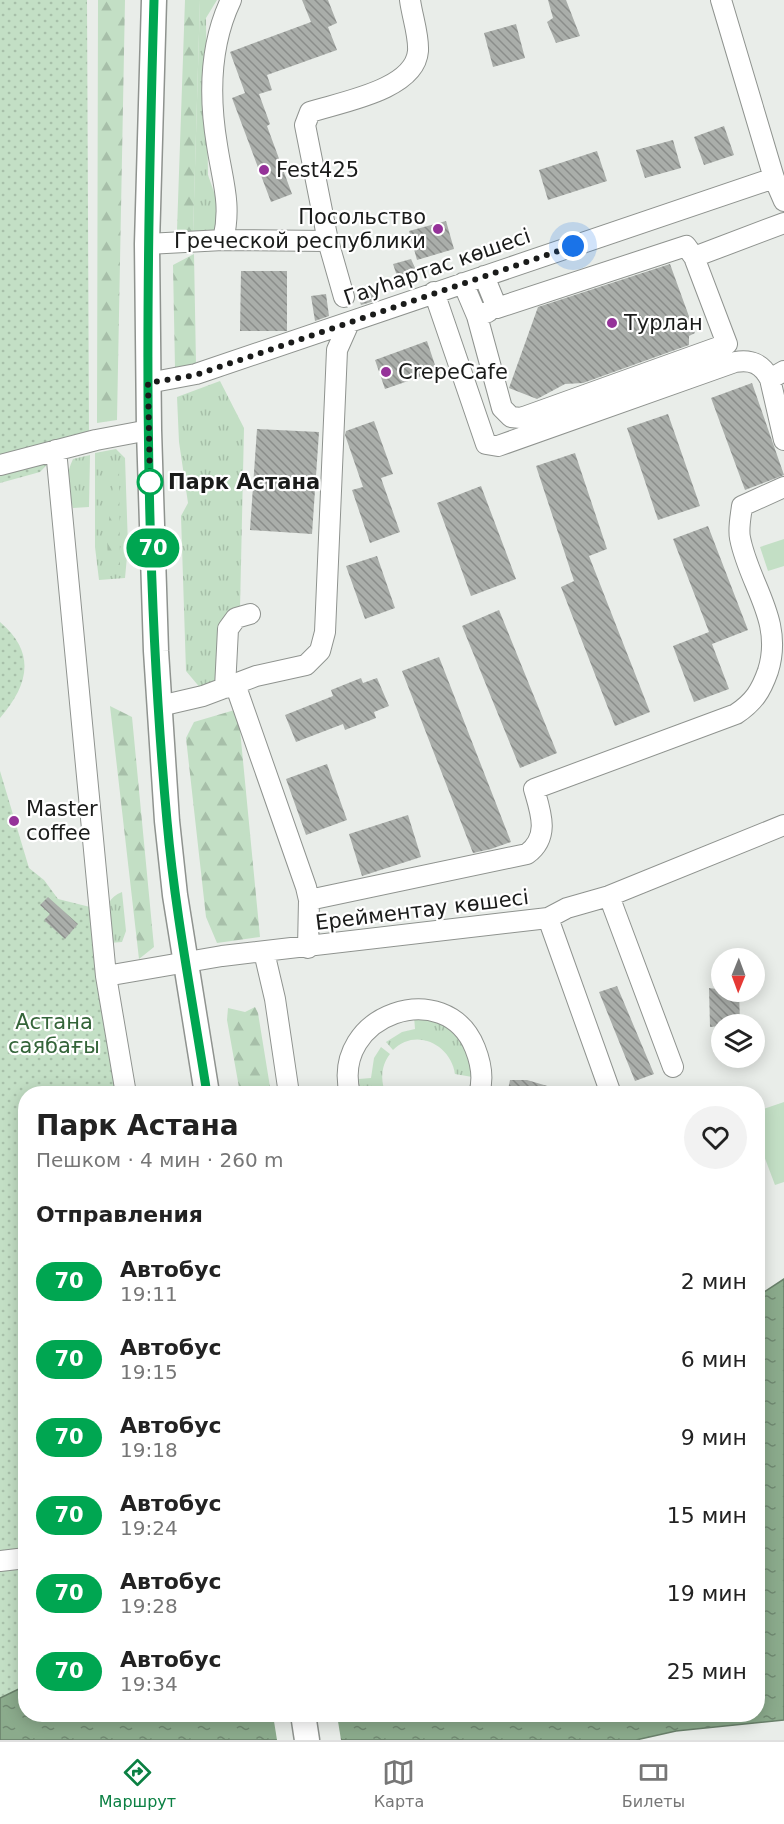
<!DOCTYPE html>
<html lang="ru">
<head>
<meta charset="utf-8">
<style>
  body { margin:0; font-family:"DejaVu Sans",sans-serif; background:#f2f2f2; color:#222; height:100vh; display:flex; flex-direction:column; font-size:22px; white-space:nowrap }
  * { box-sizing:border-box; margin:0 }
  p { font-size:20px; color:#767676 }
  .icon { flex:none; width:33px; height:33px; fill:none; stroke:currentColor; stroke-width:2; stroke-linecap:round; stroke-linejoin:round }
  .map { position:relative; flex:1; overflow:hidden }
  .panel { position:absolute; left:18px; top:1086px; width:747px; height:636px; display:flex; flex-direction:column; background:#fff; border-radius:24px; box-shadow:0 3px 15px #0003 }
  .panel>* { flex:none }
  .badge { padding:0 12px; border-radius:20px; font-size:21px; line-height:39px }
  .needle { width:39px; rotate:181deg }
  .buttons { position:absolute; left:711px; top:948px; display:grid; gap:12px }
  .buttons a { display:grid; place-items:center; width:54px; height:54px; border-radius:50%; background:#fff; box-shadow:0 3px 15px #0003; font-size:30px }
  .you { position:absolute; width:30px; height:30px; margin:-15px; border:4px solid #fff; border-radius:50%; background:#1a73e8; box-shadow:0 0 0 9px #1a73e833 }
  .map>.badge { position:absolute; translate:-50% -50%; box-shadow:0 0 0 3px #fff }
  h2 { padding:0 18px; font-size:22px; line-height:54px }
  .round { display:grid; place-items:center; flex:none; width:63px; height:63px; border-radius:32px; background:#f2f2f2 }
  .overview { display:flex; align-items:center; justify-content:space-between; height:102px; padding:0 18px }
  h1 { font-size:28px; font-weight:700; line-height:45px }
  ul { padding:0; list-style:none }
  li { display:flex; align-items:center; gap:18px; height:78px; padding:0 18px }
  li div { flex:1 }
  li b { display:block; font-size:22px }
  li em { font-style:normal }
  li .badge { min-width:66px; font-weight:700; text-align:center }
  .tab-bar { display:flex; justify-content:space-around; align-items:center; height:84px; border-top:2px solid #e0e0e0; background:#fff; font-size:16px; color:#767676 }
  .tab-bar a { display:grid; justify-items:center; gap:3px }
  .tab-bar .on { color:#0b8043 }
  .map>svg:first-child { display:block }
  .grass { fill:url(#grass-tufts) }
  .forest { fill:url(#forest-firs) }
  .park { fill:url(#park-dots) }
  .pitch { fill:#c3dfc5 }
  .water { fill:url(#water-ripples); stroke:#69806a; stroke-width:1.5 }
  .pier { fill:#e9ede9 }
  .building { fill:url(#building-back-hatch) }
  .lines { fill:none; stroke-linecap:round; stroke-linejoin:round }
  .minor-casing { stroke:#8f938f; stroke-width:22 }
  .major-casing { stroke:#8f938f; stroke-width:27 }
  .minor { stroke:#fff; stroke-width:20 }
  .major { stroke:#fff; stroke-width:24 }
  .line-casing { stroke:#fff; stroke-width:14 }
  .line { stroke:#00a651; stroke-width:9 }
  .walk { stroke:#1a1b1a; stroke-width:6; stroke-dasharray:0 10.8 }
  .poi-dot { fill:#953299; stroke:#fff; stroke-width:2 }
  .stop-dot { fill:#fff; stroke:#00a651; stroke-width:3 }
  .labels { text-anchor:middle; stroke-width:4.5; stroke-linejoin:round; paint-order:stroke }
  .poi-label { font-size:21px; fill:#1a1b1a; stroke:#fff; text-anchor:start }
  .street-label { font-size:21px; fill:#1a1b1a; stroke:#fff }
  .stop-label { font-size:21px; font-weight:bold; fill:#1a1b1a; stroke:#fff; text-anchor:start }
  .park-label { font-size:21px; fill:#346439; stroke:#fff }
</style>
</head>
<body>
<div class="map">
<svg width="784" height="1740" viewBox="0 0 784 1740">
  <defs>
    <pattern id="grass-tufts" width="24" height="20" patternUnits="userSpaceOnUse" patternTransform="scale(1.5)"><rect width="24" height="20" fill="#c3dfc5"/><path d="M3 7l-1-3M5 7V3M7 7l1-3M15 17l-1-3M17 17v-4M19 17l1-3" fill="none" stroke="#a7bfa9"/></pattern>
    <pattern id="forest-firs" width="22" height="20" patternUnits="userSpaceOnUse" patternTransform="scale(1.5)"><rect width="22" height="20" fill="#c3dfc5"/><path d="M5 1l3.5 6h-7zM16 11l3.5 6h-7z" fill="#a7bfa9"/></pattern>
    <pattern id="park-dots" width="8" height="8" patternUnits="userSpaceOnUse" patternTransform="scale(1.5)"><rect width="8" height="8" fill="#c3dfc5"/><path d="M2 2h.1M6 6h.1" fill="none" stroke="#a7bfa9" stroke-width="1.8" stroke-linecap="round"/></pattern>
    <pattern id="water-ripples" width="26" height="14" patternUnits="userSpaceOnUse" patternTransform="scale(1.5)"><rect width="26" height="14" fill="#8bab8c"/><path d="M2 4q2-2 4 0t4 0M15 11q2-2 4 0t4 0" fill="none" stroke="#718a72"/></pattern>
    <pattern id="building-back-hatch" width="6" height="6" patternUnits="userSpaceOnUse" patternTransform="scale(1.5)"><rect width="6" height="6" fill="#aaaeaa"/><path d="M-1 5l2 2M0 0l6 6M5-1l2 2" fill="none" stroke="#8a8d8a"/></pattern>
  </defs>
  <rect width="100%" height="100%" fill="#e9ede9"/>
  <path class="grass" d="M200,0H217L206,18L207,112L208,175L221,212L222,227L211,236L193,234Z
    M220,381L244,428L240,609L223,620L217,636V683L202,690L186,671L181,516L188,503L179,442L177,397Z
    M116,449L125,458L128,546L125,578L99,580L95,547V453Z
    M90,455L89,507L73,508C69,490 64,477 73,459Z
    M122,892L126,931L122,942L109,943C107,923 99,901 122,892Z
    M414,1016L424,1017L456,1029L478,1078L455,1074C451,1045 416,1027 393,1050L386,1042L402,1032L415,1029Z
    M381,1047L390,1054C381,1065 380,1082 386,1093H360L359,1079L371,1078L374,1058Z"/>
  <path class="forest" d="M98,0H125L117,420L97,423Z
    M185,0H200L193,234L177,230Z
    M194,254L196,365L175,368L173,265Z
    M119,466L120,565L108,563L107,537L115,469Z
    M110,706L132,717L154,947L139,959Z
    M238,709L260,937L217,943L206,917L186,738L194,722Z
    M255,1007L258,1013L271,1093H240L227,1020L228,1008L245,1012Z"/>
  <path class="park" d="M0,0H87L89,434L73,438L40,472L0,483Z
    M0,622C37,653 28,686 0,718Z
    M0,771L29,868L44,880L58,899L90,907L119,1093L26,1094V1686L0,1698Z"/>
  <path class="pitch" d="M784,539V566L768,571L760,547Z
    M784,1102V1182L775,1185L758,1140V1111Z"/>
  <path class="water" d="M784,1279V1720L676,1731L636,1740H0V1698L25,1686L26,1714H758V1296Z"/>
  <path class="pier" d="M273,1715H337L341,1740H277Z"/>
  <path class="building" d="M302,0H328L337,23L328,27L337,50L267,75L272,90L259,94L270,124L267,126L292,194L271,202L232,98L245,93L230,52L311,22Z
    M548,0H566L580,36L556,43L547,22L553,18Z
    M516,24L525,58L493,67L484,33Z
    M724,126L734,155L704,165L694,137Z
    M673,140L681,168L645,178L636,150Z
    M597,151L607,181L548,200L539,170Z
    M446,221L454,249L417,260L409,231Z
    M411,259L416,270L397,276L393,264Z
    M670,264L695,333L689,336V345L583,383L565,384L537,399L509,388L538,307Z
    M241,271H287V331H240Z
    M372,286L378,300L361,305L356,291Z
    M326,294L329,316L315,321L311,296Z
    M427,341L437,371L385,389L375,360Z
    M752,383L784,475L745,490L711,398Z
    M668,414L700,506L658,520L627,428Z
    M374,421L393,474L381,478L400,532L370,543L352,490L363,487L345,435L346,431Z
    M257,429L319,432L312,534L250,530Z
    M575,453L607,549L589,556L650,712L615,726L561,587L574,581L536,466Z
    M481,486L516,579L471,596L437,503Z
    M708,526L748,630L712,644L729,689L694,702L673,646L709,632L673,539Z
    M377,556L395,608L365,619L346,566Z
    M499,610L557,753L520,768L462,626Z
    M439,657L511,842L491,849L473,853L402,671Z
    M361,678L363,683L377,678L389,706L374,712L376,718L345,730L343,724L296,742L285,715L333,696L331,690Z
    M327,764L347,820L306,835L286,779Z
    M408,815L421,857L362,876L349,834Z
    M48,897L78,924L65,939L44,920L50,914L40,905Z
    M617,986L654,1074L635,1081L599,992Z
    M709,988L739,992L740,1024L710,1027Z
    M510,1080H527L561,1090V1094H507Z"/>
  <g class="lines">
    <defs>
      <path id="minor" d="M721,0L774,178L784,201
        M223,240C232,205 222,179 217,145C209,97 210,44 231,0
        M147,244L223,240L328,241
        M484,276L497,308L686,246L694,257
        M463,283L477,316L488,312
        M434,292L486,444L498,446L735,362C752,359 762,364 770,379
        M344,297L328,241L305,125L310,112C341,102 415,90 418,51C419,35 412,16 410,0
        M477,316L502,408L511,417L521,418L727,344L694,257L784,223
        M784,371L770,379L784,440
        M148,383L196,374L774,178
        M56,450L106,976L126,1094
        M0,465L96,440L149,430
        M235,684L306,887L309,900L308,948
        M225,688L228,629L236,618L250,614
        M160,706L203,696L256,676L306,665L320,651L325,632L337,350L349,323
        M609,896L673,1067
        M309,900L527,854C550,837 541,813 534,789L736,714C754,702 761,691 768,671C784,620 749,585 740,538C738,528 741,515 742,506L784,487
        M548,918L611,1094
        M264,952L275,999L289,1094
        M106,976L222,956L548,918L567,908L609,896L784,825
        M350,1094C330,1014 446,975 475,1048C481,1063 484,1078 479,1094
        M0,1561L26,1558"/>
      <path id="major" d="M154,0L147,244L149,430L156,651L167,821L175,895L207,1094
        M303,1714L307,1740"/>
    </defs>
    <use href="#minor" class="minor-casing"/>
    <use href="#major" class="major-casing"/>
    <use href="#minor" class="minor"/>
    <use href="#major" class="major"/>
  </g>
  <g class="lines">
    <defs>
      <path id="line" d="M154,0C146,273 142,548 167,821C175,912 193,1003 207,1094"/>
    </defs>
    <use href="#line" class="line-casing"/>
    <use href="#line" class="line"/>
    <path class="walk" d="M150,482L148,383L196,375L573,246"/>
  </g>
  <g class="poi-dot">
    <circle cx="264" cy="170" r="6"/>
    <circle cx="438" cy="229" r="6"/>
    <circle cx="612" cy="323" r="6"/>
    <circle cx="386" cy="372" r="6"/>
    <circle cx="14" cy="821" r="6"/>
  </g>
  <circle class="stop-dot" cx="150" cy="482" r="12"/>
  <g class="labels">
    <g class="poi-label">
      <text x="276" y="177">Fest425</text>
      <text x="426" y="224" text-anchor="end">Посольство<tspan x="426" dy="24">Греческой республики</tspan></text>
      <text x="624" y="330">Турлан</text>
      <text x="398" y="379">CrepeCafe</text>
      <text x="26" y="816">Master<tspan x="26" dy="24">coffee</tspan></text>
    </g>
    <g class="street-label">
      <text transform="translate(437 267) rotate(-19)" y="7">Гауhартас көшесі</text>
      <text transform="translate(422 910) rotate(-7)" y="7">Ерейментау көшесі</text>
    </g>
    <g class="stop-label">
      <text x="168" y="489">Парк Астана</text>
    </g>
    <g class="park-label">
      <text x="54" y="1029">Астана<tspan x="54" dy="24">саябағы</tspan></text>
    </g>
  </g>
</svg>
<div class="buttons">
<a><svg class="needle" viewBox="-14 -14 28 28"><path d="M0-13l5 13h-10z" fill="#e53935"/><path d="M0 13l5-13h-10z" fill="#767676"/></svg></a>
<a><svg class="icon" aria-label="layers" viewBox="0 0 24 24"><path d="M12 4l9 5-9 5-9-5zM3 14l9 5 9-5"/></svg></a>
</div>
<div class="you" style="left:573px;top:246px"></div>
<b class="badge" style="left:153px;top:548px;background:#00a651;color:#fff">70</b>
<section class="panel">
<div class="overview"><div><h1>Парк Астана</h1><p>Пешком · 4 мин · 260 m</p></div><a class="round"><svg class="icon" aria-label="heart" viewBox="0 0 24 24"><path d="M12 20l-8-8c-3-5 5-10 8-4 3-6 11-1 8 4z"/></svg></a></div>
<h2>Отправления</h2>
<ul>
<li><span class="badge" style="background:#00a651;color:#fff">70</span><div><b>Автобус</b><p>19:11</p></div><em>2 мин</em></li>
<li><span class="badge" style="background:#00a651;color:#fff">70</span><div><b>Автобус</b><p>19:15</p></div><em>6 мин</em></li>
<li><span class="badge" style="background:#00a651;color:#fff">70</span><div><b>Автобус</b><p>19:18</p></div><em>9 мин</em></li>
<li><span class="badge" style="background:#00a651;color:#fff">70</span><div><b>Автобус</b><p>19:24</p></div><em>15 мин</em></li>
<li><span class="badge" style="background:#00a651;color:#fff">70</span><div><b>Автобус</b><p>19:28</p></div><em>19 мин</em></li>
<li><span class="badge" style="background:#00a651;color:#fff">70</span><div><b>Автобус</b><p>19:34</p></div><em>25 мин</em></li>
</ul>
</section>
</div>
<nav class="tab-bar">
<a class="on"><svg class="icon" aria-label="directions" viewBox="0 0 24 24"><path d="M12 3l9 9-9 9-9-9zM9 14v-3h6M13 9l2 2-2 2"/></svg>Маршрут</a>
<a><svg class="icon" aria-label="map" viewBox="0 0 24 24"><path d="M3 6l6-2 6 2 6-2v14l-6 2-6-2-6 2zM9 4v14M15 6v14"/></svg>Карта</a>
<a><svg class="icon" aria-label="tickets" viewBox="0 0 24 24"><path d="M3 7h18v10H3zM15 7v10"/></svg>Билеты</a>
</nav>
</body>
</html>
